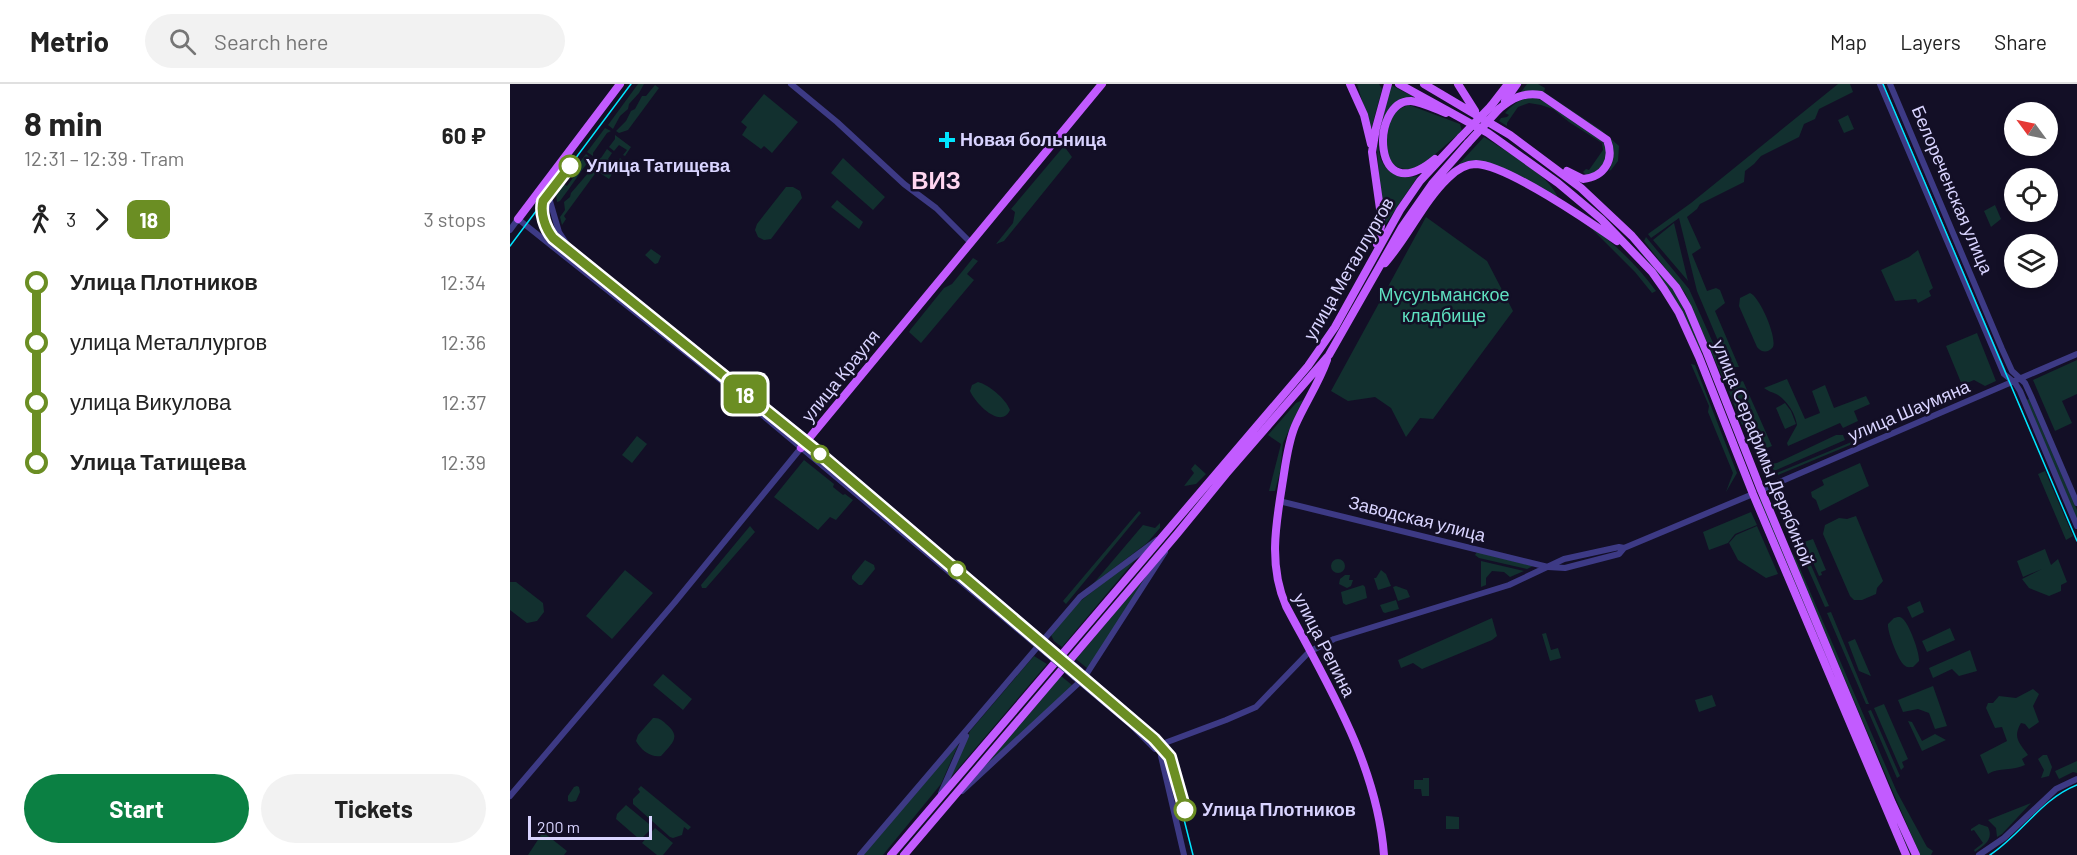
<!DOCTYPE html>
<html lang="en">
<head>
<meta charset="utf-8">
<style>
  body { margin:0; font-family:Barlow,sans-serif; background:#f2f2f2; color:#222; height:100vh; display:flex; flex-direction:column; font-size:22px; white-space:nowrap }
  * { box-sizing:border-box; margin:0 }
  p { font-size:20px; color:#767676 }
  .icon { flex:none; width:33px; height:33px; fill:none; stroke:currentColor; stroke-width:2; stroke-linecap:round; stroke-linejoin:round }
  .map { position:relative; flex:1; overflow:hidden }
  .details { display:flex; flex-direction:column; background:#fff; width:510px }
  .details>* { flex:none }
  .badge { padding:0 12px; border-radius:9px; font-size:21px; line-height:39px }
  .needle { width:39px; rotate:303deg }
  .tools { position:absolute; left:1494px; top:18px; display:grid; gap:12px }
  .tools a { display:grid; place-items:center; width:54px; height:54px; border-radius:50%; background:#fff; box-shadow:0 3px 9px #0003; font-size:30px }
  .scale { position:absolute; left:18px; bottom:15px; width:124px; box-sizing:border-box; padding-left:6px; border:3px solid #d9d4ff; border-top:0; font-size:16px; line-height:21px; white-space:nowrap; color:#d9d4ff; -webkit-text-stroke:4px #130f26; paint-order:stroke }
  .map>.badge { position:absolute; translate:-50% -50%; box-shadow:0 0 0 3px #fff }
  .legs { display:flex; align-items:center; gap:9px; height:66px; padding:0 24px; font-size:20px }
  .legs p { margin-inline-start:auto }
  .headline { display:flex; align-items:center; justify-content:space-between; height:102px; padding:0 24px }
  h1 { font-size:33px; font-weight:700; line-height:45px }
  .action { display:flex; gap:12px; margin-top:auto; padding:12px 24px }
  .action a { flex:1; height:69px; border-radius:36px; background:#0b8043; color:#fff; font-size:24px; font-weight:700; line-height:69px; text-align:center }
  .action a+a { background:#f2f2f2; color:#222 }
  ul { padding:0 24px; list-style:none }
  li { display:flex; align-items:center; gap:21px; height:60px; font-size:22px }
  li i { display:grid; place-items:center; width:9px; height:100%; margin:0 8px; background:currentColor }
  li i::after { content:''; width:15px; height:15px; margin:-8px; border:4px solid; border-radius:50%; background:#fff }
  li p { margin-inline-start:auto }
  li:first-child i { background:linear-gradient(#0000 50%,currentColor 0) }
  li:last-child i { background:linear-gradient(currentColor 50%,#0000 0) }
  header { display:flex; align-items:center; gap:36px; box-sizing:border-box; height:84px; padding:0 30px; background:#fff; border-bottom:2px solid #e0e0e0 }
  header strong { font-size:28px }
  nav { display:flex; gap:33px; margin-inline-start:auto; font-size:21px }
  .search { width:420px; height:54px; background:#f2f2f2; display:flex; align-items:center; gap:15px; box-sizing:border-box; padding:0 21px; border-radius:33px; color:#767676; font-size:22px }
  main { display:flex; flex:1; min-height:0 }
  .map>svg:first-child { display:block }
  .green { fill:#12302f }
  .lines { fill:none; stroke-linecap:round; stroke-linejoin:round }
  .minor { stroke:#3d3a85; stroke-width:6 }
  .major { stroke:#c25bff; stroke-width:8 }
  .tram { stroke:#00e5ff; stroke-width:1.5 }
  .minor-bridge { stroke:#3d3a85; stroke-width:6 }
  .major-bridge { stroke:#c25bff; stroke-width:8 }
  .line-1-casing { stroke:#fff; stroke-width:14 }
  .line-1 { stroke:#6b8e23; stroke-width:9 }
  .poi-dot { fill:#00e5ff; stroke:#130f26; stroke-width:2 }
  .stop-1-dot { fill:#fff; stroke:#6b8e23; stroke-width:3 }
  .labels { text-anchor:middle; stroke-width:5; stroke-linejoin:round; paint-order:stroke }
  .poi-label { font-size:18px; font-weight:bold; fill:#d9d4ff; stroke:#130f26; text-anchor:start }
  .stop-label { font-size:18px; font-weight:bold; fill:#d9d4ff; stroke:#130f26; text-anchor:start }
  .street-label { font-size:18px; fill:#d9d4ff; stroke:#130f26 }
  .park-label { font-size:18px; fill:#5fe0c0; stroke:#130f26 }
  .district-label { font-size:24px; font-weight:bold; fill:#ffd6f0; stroke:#130f26 }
</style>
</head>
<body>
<header>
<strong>Metrio</strong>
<div class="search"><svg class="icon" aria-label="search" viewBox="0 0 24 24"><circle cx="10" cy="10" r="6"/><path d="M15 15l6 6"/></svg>Search here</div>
<nav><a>Map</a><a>Layers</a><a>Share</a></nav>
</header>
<main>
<section class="details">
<div class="headline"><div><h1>8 min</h1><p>12:31 – 12:39 · Tram</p></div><b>60 ₽</b></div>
<div class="legs"><svg class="icon" aria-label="walk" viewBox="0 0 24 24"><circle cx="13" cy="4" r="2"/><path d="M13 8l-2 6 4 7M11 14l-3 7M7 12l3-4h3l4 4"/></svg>3<svg class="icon" aria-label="forward" viewBox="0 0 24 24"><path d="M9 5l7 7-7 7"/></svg><b class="badge" style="background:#6b8e23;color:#fff">18</b><p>3 stops</p></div>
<ul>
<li><i style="color:#6b8e23"></i><b>Улица Плотников</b><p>12:34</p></li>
<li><i style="color:#6b8e23"></i><span>улица Металлургов</span><p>12:36</p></li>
<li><i style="color:#6b8e23"></i><span>улица Викулова</span><p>12:37</p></li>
<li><i style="color:#6b8e23"></i><b>Улица Татищева</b><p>12:39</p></li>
</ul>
<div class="action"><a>Start</a><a>Tickets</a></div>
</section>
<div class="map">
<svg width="1567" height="771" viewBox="0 0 1567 771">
  <rect width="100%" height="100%" fill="#130f26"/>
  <path class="green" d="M128,0H134L129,9L119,20L118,25L110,32L103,45L98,41Z
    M847,0H869L872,5L861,46Z
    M1017,0H1028L1035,4L1034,8L1091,46L1109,62L1108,77L1101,86L1099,87C1104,76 1104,69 1101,58L1024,7L1011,8Z
    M1328,0H1340L1343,8L1309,25L1305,35L1294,40L1289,53L1251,72L1244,80L1235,87L1234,98L1190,120L1187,125L1177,133L1191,164L1182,170L1197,207L1206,204L1210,206L1215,219L1205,227L1229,283H1223L1217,278L1187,207L1169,134L1141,154L1138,150L1181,119Z
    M145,1L149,4L118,46L109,49L106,47L116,37L121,27L125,25L132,12H136Z
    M881,1L906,14C867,14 853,81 889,92C895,94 901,93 908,92L873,144L867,65L869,46Z
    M254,10L288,38L262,69L254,62L251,65L232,51L237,43L231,38Z
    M1023,13C1039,18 1091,48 1096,64C1098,70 1095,77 1094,83L1077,92L1073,88L1076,85L1079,86L1093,66L1092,59L1059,38L1043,25L1031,21L1019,19L1008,23L997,39V42L989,37L991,34L997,33L999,31L995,29C1003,20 1010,15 1023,13Z
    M899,21L950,40L952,47L908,85C900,85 892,86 885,82C872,73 875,43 883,32C886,26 893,23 899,21Z
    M1338,31L1344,45L1334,49L1328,36Z
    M95,44L101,47L97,49L83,69V72L77,68Z
    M105,51L121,63L115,72L113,71L117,66L109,61L104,67L99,63L105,55Z
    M974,53C997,68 1040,90 1049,116L985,81L965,77L949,80Z
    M554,62L562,73L494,157L486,160L503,139L505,128L501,125Z
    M97,65L102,69L98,75L106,81L110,74L112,76L104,87L87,75L91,74Z
    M76,70L81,74C70,88 61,103 50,117L47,118L46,111L54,100L57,102L68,87L65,84Z
    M333,74L375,113L363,126L321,89Z
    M85,78L102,90L99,95L87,87L54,132L56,135L52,141L50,133L55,126L54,118L60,113L61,109L79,88Z
    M276,103H283L290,107L292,114L261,155L254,156L248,153L245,146L247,140Z
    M327,116L353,138L349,145L321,123Z
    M1485,121L1491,135L1481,143L1474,127Z
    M916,133L977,177L1003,227L923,335L910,334L896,353L881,324L865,313L838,317L821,307Z
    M1076,139C1104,159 1126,180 1146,207L1142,209L1125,188Z
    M1164,139L1178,197L1143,156Z
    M1136,153L1179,205L1220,297L1215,299L1175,209L1134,157Z
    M141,165L151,172L148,179L145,180L135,171Z
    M1131,165L1155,193L1168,213L1193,267L1191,268C1174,229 1158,199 1129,167Z
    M1408,166L1423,204L1419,207L1421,212L1408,219L1406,215L1385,217L1371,186L1399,173Z
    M463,174L468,177L457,190L464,196L411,259L399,248L401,245L434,204L442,200Z
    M1240,209C1250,213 1267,253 1263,263C1258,269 1252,269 1247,263L1229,222L1230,214Z
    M1467,249L1486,297L1475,302L1464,296L1452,301L1436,262Z
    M1567,276V310L1552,317L1562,339L1545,347L1523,296Z
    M1181,280L1185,281L1227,389L1216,408L1223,389L1198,328L1199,322Z
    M1277,295L1295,335L1310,329L1302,307L1315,301L1324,324L1356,312L1360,320L1344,327L1348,337L1333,344L1330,339L1278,362L1277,359L1287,341C1285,329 1278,318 1268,311C1263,308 1259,308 1254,304Z
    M1233,297L1262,362L1247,368L1235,341H1232L1218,305L1219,302Z
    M468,298C479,301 496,315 500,326C491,346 465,319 460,307L462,301Z
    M1519,315L1567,426V436L1516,316Z
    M793,316L773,359L770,388L765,407H759L771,360L758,351L786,319Z
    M1275,319L1281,327L1286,340L1275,345L1266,324Z
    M1326,351H1333L1335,356L1264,387L1261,380L1267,379Z
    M127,352L137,360L122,379L112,371Z
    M1351,354L1352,356L1268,391L1267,389Z
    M294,376L324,400L323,403L333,411L335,410L343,416L326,436L320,433L308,446L264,413Z
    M1350,379L1359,402L1310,427L1306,416L1302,413L1301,408L1314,401L1312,396Z
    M685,380L696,390L686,400L674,402L684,389L681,385Z
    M1535,387L1563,452L1556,456L1528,390Z
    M1251,413L1401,768L1400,769L1249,416Z
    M1271,413L1319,522L1315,523L1288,462L1279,450L1263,416Z
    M629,427L631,429L556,520L553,517Z
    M1241,428L1247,441L1225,450L1218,459L1199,466L1193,448Z
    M1346,432L1373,497L1367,504L1366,510L1352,516H1344L1340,512L1313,450L1315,441L1329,434L1337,435Z
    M650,439V444L637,459L583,500L633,441L645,444Z
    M240,442L245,448L196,504H192L191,501Z
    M1247,442L1268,490L1256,494L1228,476L1219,459L1226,451Z
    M1303,455L1316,486L1311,488L1312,491L1309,492L1294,458Z
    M1279,465L1285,473L1387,708L1417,763L1423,767L1421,771H1410Z
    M1535,465L1541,481L1548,475L1557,498L1551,501V507L1539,512L1519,504L1512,495L1532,485L1513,493L1507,477Z
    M967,468L1023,482L1017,485L969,474L965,471Z
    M631,469L552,563L544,557L541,551L568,519Z
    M821 482a7 7 0 1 1 14 0a7 7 0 1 1-14 0Z
    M355,476L364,481L365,485L352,501H349L342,495V492Z
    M971,477L1014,487L1000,493L994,488L982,487L976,494V501L971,503Z
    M645,481L578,585L566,575Z
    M115,486L143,509L102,555L76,532Z
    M871,486L876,490L881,502L868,506L864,494H866Z
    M835,491H840L839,496H843L841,502L837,504L829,500L830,495Z
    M0,498H6L33,519L34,528L27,537L17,539L0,526Z
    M853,501L855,503L857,514L836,521L833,519L831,508Z
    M886,502L897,506L900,513L888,517L883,503Z
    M886,516L889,525L875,529L873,528L870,521Z
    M1410,517L1414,528L1402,534L1397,523Z
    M1321,528L1359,620H1356L1317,529Z
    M982,534L987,552L982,556L912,585L903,579L891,584L888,576Z
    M1384,534C1388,533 1390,532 1393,535C1399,540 1410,569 1409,577L1403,583C1399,583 1397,584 1394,581C1388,576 1377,547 1378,540Z
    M1440,544L1445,556L1417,568L1412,557Z
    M1036,549L1041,566L1048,564L1051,574L1040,577L1032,550Z
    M1345,555L1361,592L1349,587L1338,558Z
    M1460,566L1467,587L1449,592L1442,585L1423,594L1419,584Z
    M524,572L537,580L441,693L460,647Z
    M153,590L182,615L173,626L143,601Z
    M551,592L562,601L561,603L464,694Z
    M1423,602L1437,642L1425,645L1419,629L1408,625L1393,628L1388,616Z
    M1523,605L1529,610L1523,622L1529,638L1519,645L1515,640L1511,639C1502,654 1510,659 1518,671L1512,675L1515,681C1503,687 1489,683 1478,690L1470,671L1497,657L1492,643L1485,644L1476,624L1478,619H1483L1489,612L1506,614Z
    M1202,611L1206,622L1189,628L1185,616Z
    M1374,620L1398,675L1392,678L1394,683L1391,686L1364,624Z
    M1361,626L1390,692L1387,694L1358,627Z
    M143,634C149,634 151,635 156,640C172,653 162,659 151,672C141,674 131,666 126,657L128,651Z
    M1398,637L1402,638L1412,657L1425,650L1436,656L1412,667Z
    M449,659L431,700L373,771H353Z
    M1533,671H1537L1542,683L1539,692L1531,694L1534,686L1528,675Z
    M1567,677V689L1563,688L1549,695L1545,687Z
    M913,694H919V712H912L911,705H904V696H913Z
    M67,702L69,703L70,708L66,717L61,718L58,717V712L64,703Z
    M131,702L181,743L178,746L174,743L172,751L163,754L160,753L123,720V715L130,708L128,705Z
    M1521,719L1492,750L1487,753L1486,744L1478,736Z
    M116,721L139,740L140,746L132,754H128L106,735L107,730Z
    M936,732L949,733V745H936Z
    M1469,740L1478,743C1484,756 1474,761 1465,768L1464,766L1473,759L1464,746L1461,747V745Z
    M145,744L163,759L153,771H147L132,759Z
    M33,748L57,767L54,771H18Z"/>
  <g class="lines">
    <path class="minor" d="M281,0L327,38L394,100L426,124L460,158
      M1370,0L1494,290L1505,299L1510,307L1567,442
      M1380,0L1492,265L1502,287L1515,299L1521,312L1567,419
      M35,100L49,148L58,162L298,355L541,562
      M0,146L8,135L213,298L536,569
      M1251,406L1567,270
      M769,417L1038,483L1055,484L1109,470L1114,464L1243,410
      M574,590L649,655L651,672L674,771
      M564,593L621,641L645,665
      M644,663L716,636L746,623L799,568L824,555L999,501L1054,475L1109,463L1114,464
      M452,707L574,594L655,468
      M431,709L456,652
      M0,712L165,518L291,364
      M350,771L570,513L647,456
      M1469,771L1494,754L1546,705L1567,695"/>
    <path class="major" d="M840,0L854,31L861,60
      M889,0L978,49L1048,99L1091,135L1142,188L1154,205L1169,229L1189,273L1243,410L1396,771
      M914,0L1000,51L1071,104L1122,152L1166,203L1178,224L1197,269L1251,406L1382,719L1406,771
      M948,0L965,27
      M995,17L1007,0
      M981,22L998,0
      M989,25C1002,14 1014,8 1031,11L1097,56C1105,76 1094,93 1073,95L1057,87
      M925,75C861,128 860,16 901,17C912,18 925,25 936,29
      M8,135L110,0
      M867,160L871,142V132L862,68L866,44L878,0
      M875,179C898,153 913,118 938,94C946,86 956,80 966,80C997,81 1080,138 1107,157
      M817,276C809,299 795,319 785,342C778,359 776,377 773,396C766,439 758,481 776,522C818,601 867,680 874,771
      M291,364L592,0
      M381,771L798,282L825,243L890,126L910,97L951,53
      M394,771L667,450L716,390L819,271L892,143L922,100L958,59"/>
    <path class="tram" d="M1373,0L1567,457
      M32,115C27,128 32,145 41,156L280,349L647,660L660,680L683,771
      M0,162L121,0
      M1480,771C1512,750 1531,715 1567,701"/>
    <path class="minor-bridge" d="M541,562L570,586
      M536,569L564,593"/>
    <path class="major-bridge" d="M951,53L981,22
      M958,59L989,25"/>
  </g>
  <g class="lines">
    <defs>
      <path id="line-1" d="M60,82L33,117C30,129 35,144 43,154L304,365L644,655L660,673L675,726"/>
    </defs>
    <use href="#line-1" class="line-1-casing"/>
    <use href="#line-1" class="line-1"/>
  </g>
  <path class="poi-dot" d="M434 47h6v6h6v6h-6v6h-6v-6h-6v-6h6z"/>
  <g class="stop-1-dot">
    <circle cx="60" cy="82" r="10"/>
    <circle cx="310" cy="370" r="8"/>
    <circle cx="447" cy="486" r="8"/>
    <circle cx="675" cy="726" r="10"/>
  </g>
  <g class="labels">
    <g class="poi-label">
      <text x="450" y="62">Новая больница</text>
    </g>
    <g class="stop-label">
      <text x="76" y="88">Улица Татищева</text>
      <text x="692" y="732">Улица Плотников</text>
    </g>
    <g class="street-label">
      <text transform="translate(1442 106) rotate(67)" y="6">Белореченская улица</text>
      <text transform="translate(839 185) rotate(-60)" y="6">улица Металлургов</text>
      <text transform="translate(331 292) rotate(-51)" y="6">улица Крауля</text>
      <text transform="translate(1399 327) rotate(-23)" y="6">улица Шаумяна</text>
      <text transform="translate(1253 369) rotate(68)" y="6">улица Серафимы Дерябиной</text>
      <text transform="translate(907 435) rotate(14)" y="6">Заводская улица</text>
      <text transform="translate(814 561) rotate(63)" y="6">улица Репина</text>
    </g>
    <g class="park-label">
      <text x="934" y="217">Мусульманское<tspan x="934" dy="21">кладбище</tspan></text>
    </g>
    <g class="district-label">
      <text x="426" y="105">ВИЗ</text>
    </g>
  </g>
</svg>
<div class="tools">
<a><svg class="needle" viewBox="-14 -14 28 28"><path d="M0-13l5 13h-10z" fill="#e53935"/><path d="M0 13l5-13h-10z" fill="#767676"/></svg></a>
<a><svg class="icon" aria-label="locate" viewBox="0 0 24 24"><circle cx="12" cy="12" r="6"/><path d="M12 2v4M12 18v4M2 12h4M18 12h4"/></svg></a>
<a><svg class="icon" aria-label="layers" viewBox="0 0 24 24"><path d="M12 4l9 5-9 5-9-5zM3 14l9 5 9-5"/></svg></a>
</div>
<div class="scale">200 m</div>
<b class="badge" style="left:235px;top:310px;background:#6b8e23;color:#fff">18</b>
</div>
</main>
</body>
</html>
